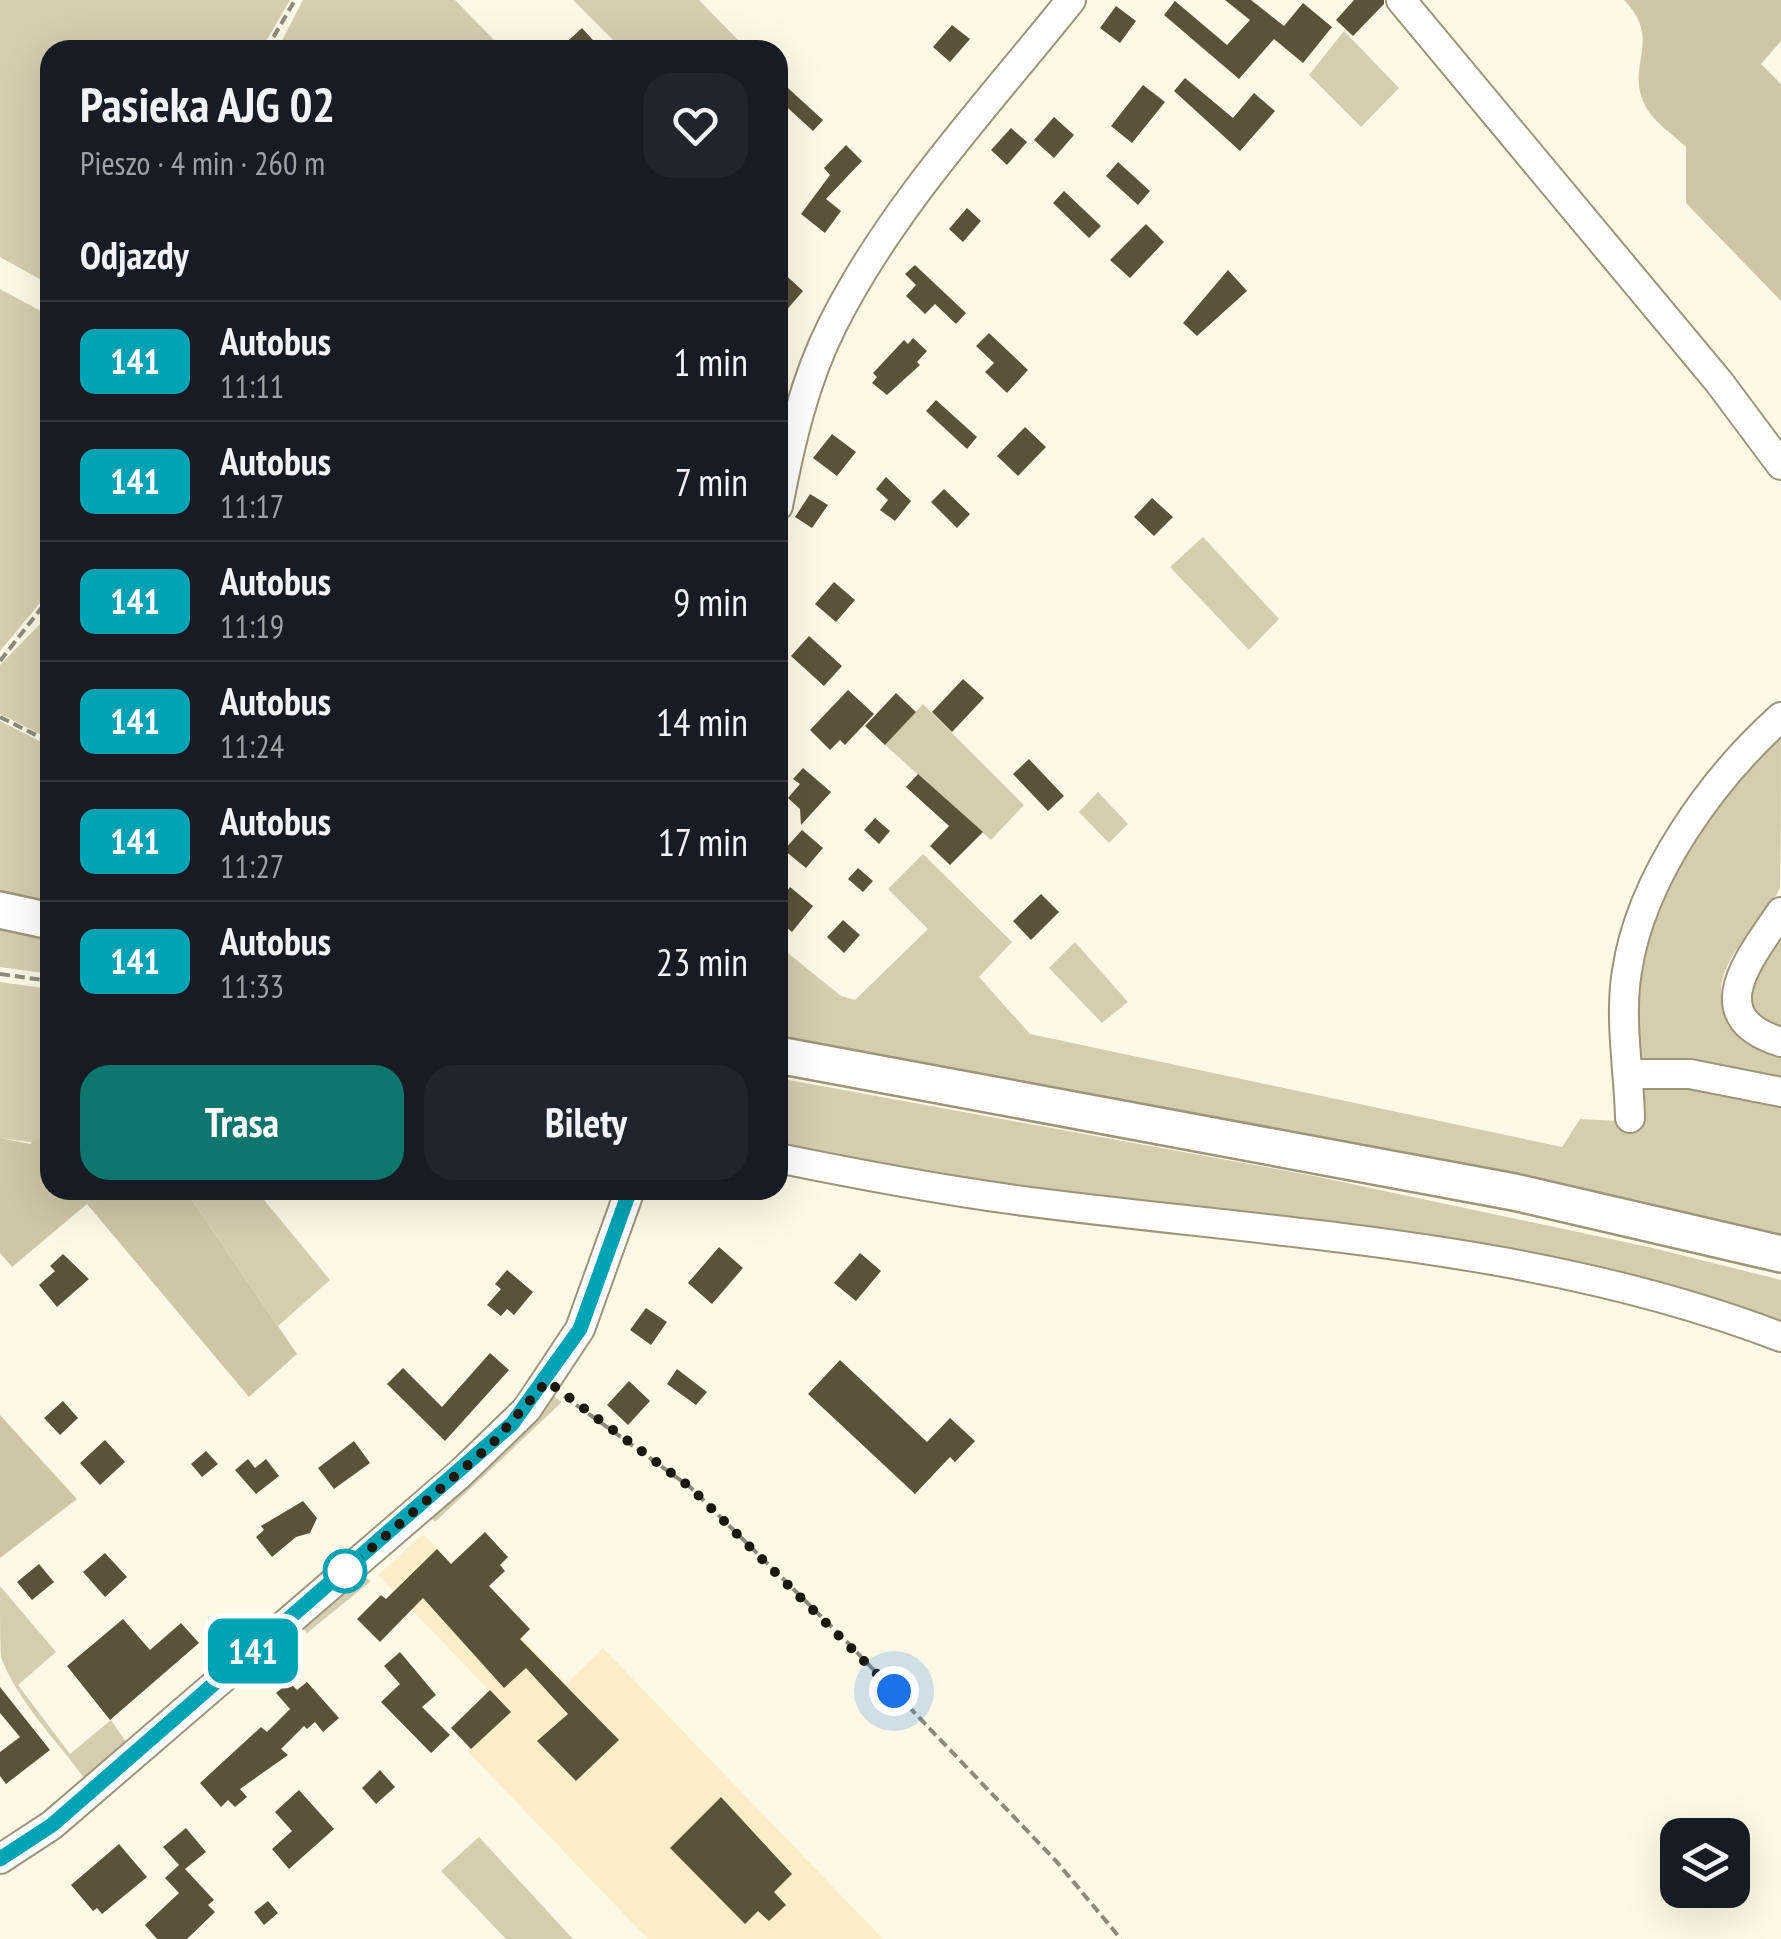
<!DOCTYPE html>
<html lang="pl">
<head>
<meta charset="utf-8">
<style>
  body { margin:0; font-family:"PT Sans Narrow",sans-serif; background:#20242c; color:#f1f3f6; height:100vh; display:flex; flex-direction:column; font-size:38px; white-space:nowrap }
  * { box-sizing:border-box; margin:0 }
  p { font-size:32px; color:#9ea1a6 }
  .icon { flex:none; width:55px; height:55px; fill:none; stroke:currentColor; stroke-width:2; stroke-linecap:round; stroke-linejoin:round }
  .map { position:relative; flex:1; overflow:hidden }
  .side { position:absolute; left:40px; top:40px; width:748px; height:1160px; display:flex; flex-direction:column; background:#171b24; border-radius:30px; box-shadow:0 10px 40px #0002 }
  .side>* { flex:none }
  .badge { padding:0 20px; border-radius:15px; font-size:35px; line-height:65px }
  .tools { position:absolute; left:1660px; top:1818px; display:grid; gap:20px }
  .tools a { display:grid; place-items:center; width:90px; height:90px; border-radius:20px; background:#171b24; box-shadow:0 10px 40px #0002; font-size:50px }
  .you { position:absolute; width:50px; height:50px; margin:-25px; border:8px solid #fff; border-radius:50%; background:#1a73e8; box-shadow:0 0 0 15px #1a73e833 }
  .map>.badge { position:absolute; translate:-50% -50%; box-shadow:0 0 0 5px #fff }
  h2 { padding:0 40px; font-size:38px; line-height:90px }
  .round { display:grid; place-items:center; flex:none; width:105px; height:105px; border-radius:30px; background:#20242c }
  .summary { display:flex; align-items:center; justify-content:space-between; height:170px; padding:0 40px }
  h1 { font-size:48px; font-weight:700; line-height:75px }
  .button { display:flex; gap:20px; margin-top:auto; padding:20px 40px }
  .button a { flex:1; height:115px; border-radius:30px; background:#0f766e; color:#fff; font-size:40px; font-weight:700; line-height:115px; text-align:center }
  .button a+a { background:#20242c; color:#f1f3f6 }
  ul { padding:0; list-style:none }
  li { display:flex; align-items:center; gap:30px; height:120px; padding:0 40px; border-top:2px solid #363941 }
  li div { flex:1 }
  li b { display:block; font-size:38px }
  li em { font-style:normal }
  li .badge { min-width:110px; font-weight:700; text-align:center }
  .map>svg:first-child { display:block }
  .built { fill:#f9eec8 }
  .green { fill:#d5cdb0 }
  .forest { fill:#cfc6a8 }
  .building { fill:#5b5339 }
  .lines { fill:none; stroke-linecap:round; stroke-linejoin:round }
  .minor-casing { stroke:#9d9579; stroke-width:32 }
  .major-casing { stroke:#9d9579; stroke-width:40 }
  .path { stroke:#8e897b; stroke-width:4; stroke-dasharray:10 5; stroke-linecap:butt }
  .minor { stroke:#fff; stroke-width:28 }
  .major { stroke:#fff; stroke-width:35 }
  .line-casing { stroke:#fff; stroke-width:22 }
  .line { stroke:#00a3b4; stroke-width:15 }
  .walk { stroke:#1b170d; stroke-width:10; stroke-dasharray:0 18 }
  .stop-dot { fill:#fff; stroke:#00a3b4; stroke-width:5 }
</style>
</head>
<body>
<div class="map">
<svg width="1781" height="1939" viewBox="0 0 1781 1939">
  <rect width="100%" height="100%" fill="#fef9e6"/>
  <path class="built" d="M423,1534L566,1684L603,1648L883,1939H648L468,1752L510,1712L378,1575Z"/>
  <path class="green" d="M0,0H290L261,50H50V285L0,257Z
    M303,0H455L504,50H277Z
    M573,0H699L746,48L623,50Z
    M1344,31L1399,88L1361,127L1309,75Z
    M0,289L50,316V591L0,651Z
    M1203,537L1279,619L1249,650L1170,567Z
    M42,622L50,628V739L0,714V665Z
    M923,704L1024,805L991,840L885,745Z
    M0,721L50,746V906L0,895Z
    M1781,728C1781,755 1781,870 1780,888C1762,929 1702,966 1727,1016C1738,1039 1758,1047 1781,1054V1083L1641,1061C1610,1022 1664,873 1692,835C1719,797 1751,763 1781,728Z
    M1098,792L1128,824L1109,843L1079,812Z
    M923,854L1012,942L979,977L1030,1034L1562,1147L1580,1119L1639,1122L1642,1086L1649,1083L1781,1099V1235L1506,1173L778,1035V945L841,996L855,1000L928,929L888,889Z
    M0,927L50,937V974L0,967Z
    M1781,939V1033C1725,1012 1759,971 1781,939Z
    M1075,942L1128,1002L1102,1023L1049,968Z
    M0,982L50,989V1145L0,1138Z
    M778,1078L1314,1176L1653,1248L1781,1280V1325L1285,1220L1005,1187L778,1146Z
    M185,1190H256L330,1280L278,1326Z
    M550,1394L562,1402L435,1522L429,1515Z
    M363,1576L371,1581L307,1633L301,1626Z
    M0,1586L56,1652L18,1685L70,1754L111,1720L129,1746L91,1777L84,1778C59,1743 17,1701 1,1657C0,1638 0,1606 0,1586Z
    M479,1837L573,1939H506L441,1871Z"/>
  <path class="forest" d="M1624,0H1781V41L1761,64L1781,84V301L1686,203V147C1675,136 1655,123 1647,109C1622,66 1665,42 1624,0Z
    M50,1131V1190H185L297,1354L249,1397L87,1204L12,1267L0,1253V1138L30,1144Z
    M0,1415L77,1499L0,1558Z"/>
  <path class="building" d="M1225,0H1251L1284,26L1303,3L1332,27L1303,63L1274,39L1239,79L1164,15L1175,1L1227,45L1250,20Z
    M1354,0H1384V4L1353,36L1336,20Z
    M1116,6L1136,21L1120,43L1100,28Z
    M952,25L970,39L950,62L933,47Z
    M582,28L602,50H558Z
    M1185,78L1233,118L1254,93L1275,111L1240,151L1174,91Z
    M778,79L823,120L813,131L778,99Z
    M1143,85L1165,102L1132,143L1111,126Z
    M1054,117L1074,135L1054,158L1034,140Z
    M1011,128L1027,142L1007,165L991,150Z
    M846,145L862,161L826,199L841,211L825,233L801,214L830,175L824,168Z
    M1118,162L1150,191L1138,205L1106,176Z
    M1064,191L1101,226L1089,238L1053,203Z
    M967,208L981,221L963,242L949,229Z
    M1146,224L1164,242L1130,278L1110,260Z
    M915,265L966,313L956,324L935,304L925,314L906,296L916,285L905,274Z
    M778,268L803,291L778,320Z
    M1228,270L1247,291L1197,336L1183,323Z
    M989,333L1028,370L1007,393L985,372L994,363L976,346Z
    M913,338L927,351L917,362L920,365L887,395L872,383L877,377L873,373L904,340L908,344Z
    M936,400L977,437L967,449L926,411Z
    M1025,427L1046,447L1018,476L997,456Z
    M832,434L856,452L837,476L813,458Z
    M886,477L911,501L895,521L880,510L888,500L876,489Z
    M944,489L970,514L957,528L931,502Z
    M810,494L828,505L812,528L795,517Z
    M1152,498L1173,517L1154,536L1134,517Z
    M834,582L855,600L836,622L815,604Z
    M809,636L842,666L824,686L791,656Z
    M963,679L984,698L952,732L932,712Z
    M848,690L874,714L845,745L840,740L830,750L810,730Z
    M896,693L916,712L885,745L865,726Z
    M1029,759L1064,796L1048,811L1013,774Z
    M803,768L831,792L801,825L800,809L788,798L800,784L793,779Z
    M918,774L983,832L950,865L930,846L949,826L906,787Z
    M875,818L890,831L879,844L864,830Z
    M802,830L823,848L806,868L784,850Z
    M858,868L873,881L863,892L848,879Z
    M790,887L813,906L792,932L778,920V903Z
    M1041,894L1059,912L1031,940L1013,921Z
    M843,920L860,935L844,953L827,937Z
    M719,1247L743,1268L712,1304L688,1283Z
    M860,1253L881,1271L856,1301L834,1283Z
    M63,1254L89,1279L57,1307L39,1285L55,1271L50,1266Z
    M507,1270L533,1292L514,1315L507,1309L501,1316L487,1305L501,1289L495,1284Z
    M646,1308L667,1322L651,1345L630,1330Z
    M490,1353L509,1370L445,1441L387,1384L403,1368L442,1407Z
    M840,1360L927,1442L950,1418L975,1441L955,1462L950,1457L915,1494L808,1394Z
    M677,1369L707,1392L696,1405L667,1384Z
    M629,1381L650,1401L628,1425L607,1405Z
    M63,1401L78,1418L60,1435L44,1418Z
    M105,1440L125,1462L100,1485L80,1463Z
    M354,1441L370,1463L334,1489L318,1468Z
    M206,1451L218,1464L202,1477L191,1464Z
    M248,1459L255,1468L266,1459L279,1476L256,1494L235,1470Z
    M303,1501L317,1518L310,1533L296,1537L272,1557L256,1537L264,1530L261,1526Z
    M485,1532L508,1557L500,1565L505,1571L489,1586L530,1629L520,1639L619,1740L576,1781L537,1741L568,1714L526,1668L504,1688L423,1598L380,1642L357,1619L381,1595L386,1599L437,1549L451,1564Z
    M105,1553L127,1577L105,1597L83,1572Z
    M39,1564L54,1582L32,1600L17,1582Z
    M123,1619L150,1650L181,1623L199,1643L110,1720L67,1666Z
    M400,1652L436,1695L422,1707L450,1735L431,1753L381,1702L400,1684L384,1666Z
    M289,1682L297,1690L307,1682L339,1718L323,1732L315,1722L307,1729L304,1726L281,1749L288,1755L240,1789L247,1797L235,1807L228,1800L221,1807L200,1783L261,1727L267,1732L290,1709L276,1693Z
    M0,1687L50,1750L6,1784L0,1776V1752L20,1737L0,1713Z
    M490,1690L511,1712L471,1749L451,1728Z
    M380,1770L395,1787L376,1804L362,1788Z
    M299,1790L334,1829L289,1869L272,1849L292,1831L275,1812Z
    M721,1797L792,1874L774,1892L786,1905L769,1921L758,1911L745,1924L670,1848Z
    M186,1828L206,1852L185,1869L214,1900L208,1905L215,1912L187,1939H157L145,1925L179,1893L165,1878L179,1865L163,1847Z
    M119,1844L147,1877L102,1914L97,1908L93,1911L71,1885Z
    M268,1901L278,1913L264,1925L254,1912Z"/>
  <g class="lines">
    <defs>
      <path id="minor" d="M1401,0L1719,382L1781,465
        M778,506C790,444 804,381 833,324C892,206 989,103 1071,0
        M1781,912C1751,957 1699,1017 1781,1042
        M1629,1074H1690L1781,1092
        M1630,1118C1629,1071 1619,1018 1627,971C1641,877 1712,779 1781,717
        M778,1158C856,1174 936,1189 1016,1200C1273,1234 1536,1243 1781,1337
        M0,1859L52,1825L460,1474L527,1409L580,1329L630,1190"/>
      <path id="major" d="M0,910L50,921
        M778,1055L1514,1192L1781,1254"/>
    </defs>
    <use href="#minor" class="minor-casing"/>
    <use href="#major" class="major-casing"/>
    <path class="path" d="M266,50L295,0
      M0,661L50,597
      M0,717L50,742
      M0,974L50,981
      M564,1396L690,1487L848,1643L1056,1861L1121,1939"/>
    <use href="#minor" class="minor"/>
    <use href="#major" class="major"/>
  </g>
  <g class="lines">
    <defs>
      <path id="line" d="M0,1859L52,1825L512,1424L580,1329L630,1190"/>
    </defs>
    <use href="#line" class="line-casing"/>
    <use href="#line" class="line"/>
    <path class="walk" d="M345,1571L492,1444L547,1381L690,1487L894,1691"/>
  </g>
  <circle class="stop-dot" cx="345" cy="1571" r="20"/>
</svg>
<div class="tools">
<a><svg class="icon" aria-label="layers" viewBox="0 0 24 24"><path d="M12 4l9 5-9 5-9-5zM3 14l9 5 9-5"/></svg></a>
</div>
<div class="you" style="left:894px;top:1691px"></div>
<b class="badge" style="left:253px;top:1651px;background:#00a3b4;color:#fff">141</b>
<section class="side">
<div class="summary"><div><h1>Pasieka AJG 02</h1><p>Pieszo · 4 min · 260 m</p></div><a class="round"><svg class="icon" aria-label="heart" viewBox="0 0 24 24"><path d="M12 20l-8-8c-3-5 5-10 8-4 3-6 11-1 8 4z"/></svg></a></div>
<h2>Odjazdy</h2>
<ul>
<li><span class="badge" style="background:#00a3b4;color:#fff">141</span><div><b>Autobus</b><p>11:11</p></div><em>1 min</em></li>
<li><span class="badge" style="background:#00a3b4;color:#fff">141</span><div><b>Autobus</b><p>11:17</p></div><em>7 min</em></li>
<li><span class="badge" style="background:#00a3b4;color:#fff">141</span><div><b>Autobus</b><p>11:19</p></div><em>9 min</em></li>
<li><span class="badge" style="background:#00a3b4;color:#fff">141</span><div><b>Autobus</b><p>11:24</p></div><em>14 min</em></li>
<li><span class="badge" style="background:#00a3b4;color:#fff">141</span><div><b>Autobus</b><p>11:27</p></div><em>17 min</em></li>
<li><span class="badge" style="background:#00a3b4;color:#fff">141</span><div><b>Autobus</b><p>11:33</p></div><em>23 min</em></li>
</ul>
<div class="button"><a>Trasa</a><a>Bilety</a></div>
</section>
</div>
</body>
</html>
